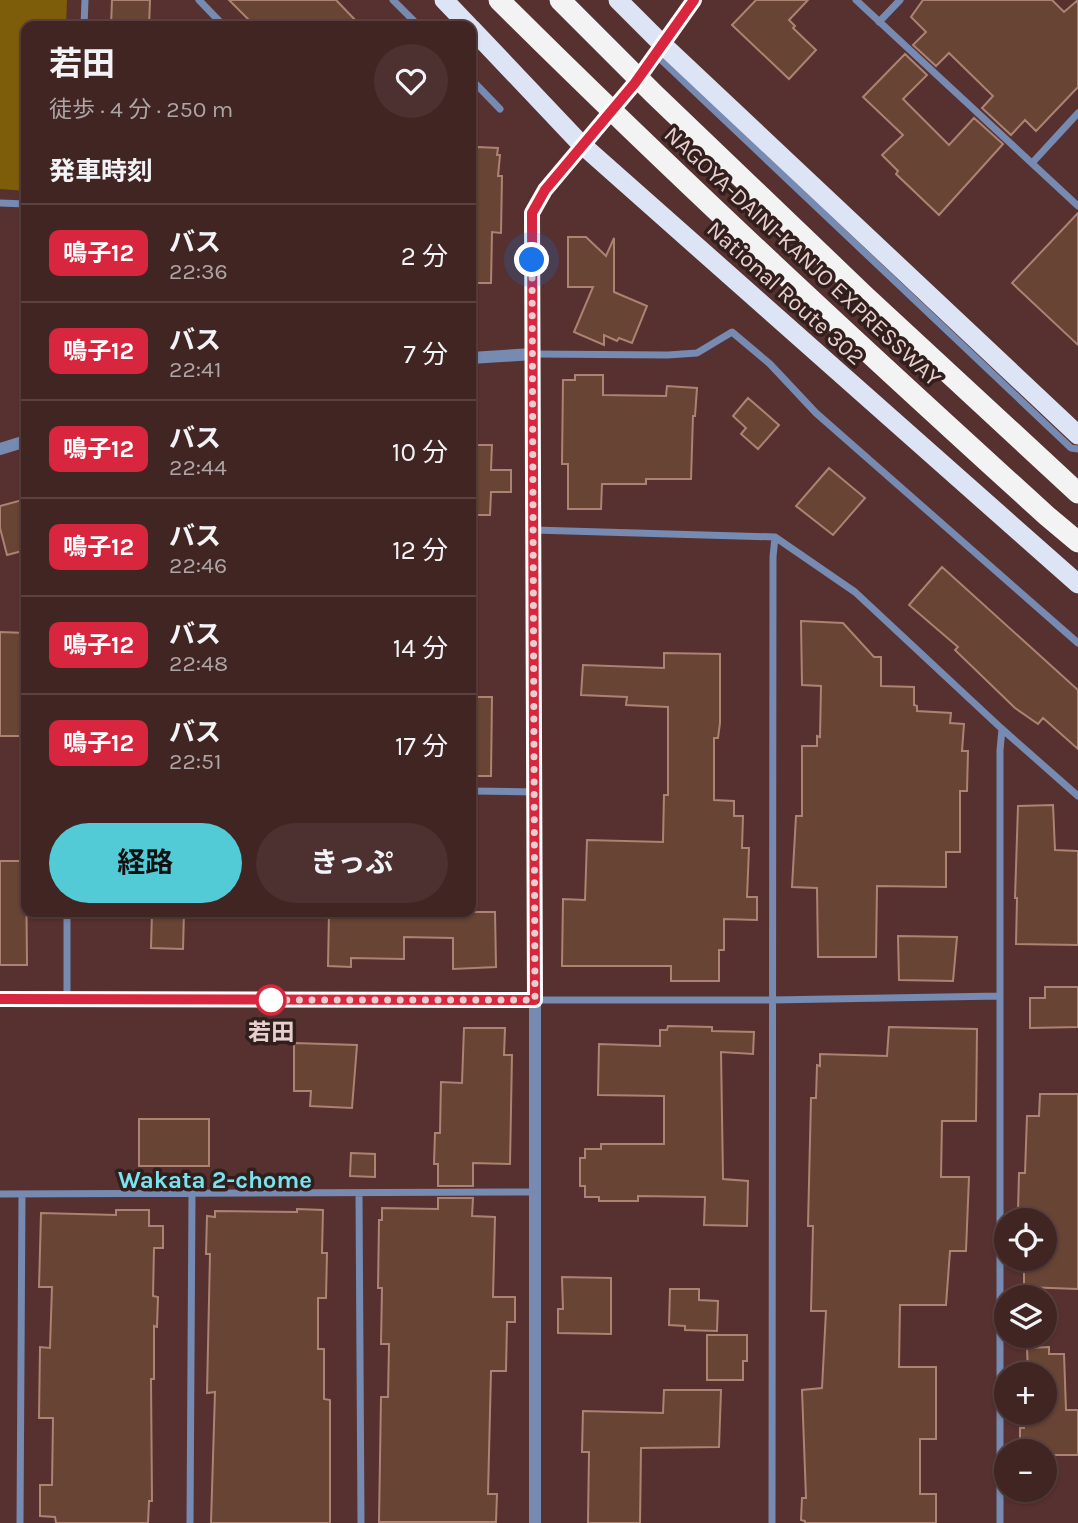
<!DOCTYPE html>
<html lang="ja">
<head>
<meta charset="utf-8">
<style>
  body { margin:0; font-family:Karla,"Noto Sans JP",sans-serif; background:#4c3130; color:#f1f3f6; height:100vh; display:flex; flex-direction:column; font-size:26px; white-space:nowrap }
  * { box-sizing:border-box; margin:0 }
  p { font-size:23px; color:#aea5a6 }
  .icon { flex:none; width:38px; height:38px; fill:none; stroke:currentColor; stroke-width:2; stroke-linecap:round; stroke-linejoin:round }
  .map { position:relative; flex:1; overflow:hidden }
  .details { position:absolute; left:21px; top:21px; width:455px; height:896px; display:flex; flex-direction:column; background:#412523; border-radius:14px; box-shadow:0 2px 5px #0004,0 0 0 2px #5a4241 }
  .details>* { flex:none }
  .badge { padding:0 14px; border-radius:10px; font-size:24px; line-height:46px }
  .buttons { position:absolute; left:994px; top:1208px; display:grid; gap:14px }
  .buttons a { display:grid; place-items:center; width:63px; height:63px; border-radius:50%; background:#412523; box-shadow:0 2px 5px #0004,0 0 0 2px #5a4241; font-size:35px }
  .you { position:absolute; width:35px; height:35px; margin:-18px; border:5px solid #fff; border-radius:50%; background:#1a73e8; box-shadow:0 0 0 10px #1a73e833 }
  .map>.badge { position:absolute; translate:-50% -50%; box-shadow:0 0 0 4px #fff }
  h2 { padding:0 28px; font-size:26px; line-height:63px }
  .round { display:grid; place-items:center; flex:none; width:74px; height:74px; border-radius:37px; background:#4c3130 }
  .summary { display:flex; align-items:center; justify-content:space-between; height:119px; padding:0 28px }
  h1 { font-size:33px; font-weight:700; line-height:52px }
  .button { display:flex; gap:14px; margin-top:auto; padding:14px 28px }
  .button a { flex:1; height:80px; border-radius:42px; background:#52cbd7; color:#111; font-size:28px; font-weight:700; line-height:80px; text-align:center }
  .button a+a { background:#4c3130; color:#f1f3f6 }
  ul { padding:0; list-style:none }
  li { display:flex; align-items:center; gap:21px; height:98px; padding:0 28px; border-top:2px solid #5a4241 }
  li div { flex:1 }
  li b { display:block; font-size:26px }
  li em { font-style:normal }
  li .badge { min-width:77px; font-weight:700; text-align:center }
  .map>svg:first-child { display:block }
  .green { fill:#7d5d09 }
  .building { fill:#684434; stroke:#ac8372; stroke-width:2 }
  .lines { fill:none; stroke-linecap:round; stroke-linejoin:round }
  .minor { stroke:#768ab2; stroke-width:7 }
  .tertiary { stroke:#768ab2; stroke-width:12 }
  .trunk { stroke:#dce4f5; stroke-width:19 }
  .motorway { stroke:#f3f3f3; stroke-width:21 }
  .line-casing { stroke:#fff; stroke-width:16 }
  .line { stroke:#d7263d; stroke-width:10 }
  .walk { stroke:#e8cfcd; stroke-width:7; stroke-dasharray:0 12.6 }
  .stop-dot { fill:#fff; stroke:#d7263d; stroke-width:3.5 }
  .labels { text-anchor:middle; stroke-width:7; stroke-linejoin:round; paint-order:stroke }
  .street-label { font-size:23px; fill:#e8cfcd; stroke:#311f1e }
  .stop-label { font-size:23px; font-weight:bold; fill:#e8cfcd; stroke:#311f1e }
  .neighbourhood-label { font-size:24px; font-weight:bold; fill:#79e4ef; stroke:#311f1e }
</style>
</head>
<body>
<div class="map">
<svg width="1078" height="1523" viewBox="0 0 1078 1523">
  <rect width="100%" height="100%" fill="#57312f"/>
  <path class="green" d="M0,0H67L66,26H26V191L0,189Z"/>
  <path class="building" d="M112,0H150L149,26H111Z
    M229,0H336L361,26H255Z
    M756,0H808L789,20L795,26L793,28L816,50L789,79L732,25Z
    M923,0H1052L1064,12L1078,0V87L1036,131L1025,120L1011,135L982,108L993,96L949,53L936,66L913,45L926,32L911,17Z
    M905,54L927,75L903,99L949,145L974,118L1003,144L939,215L896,174L898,171L882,155L903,135L863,97Z
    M478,147L498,148L497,155H500L498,176H502L501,233L492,232L491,283H471V155Z
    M1078,213V345L1012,283Z
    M568,237H586L606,256L614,238V292L647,306L632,343L619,338L617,341L604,335V345L574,332L593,287H568Z
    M575,375H603V395L666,396L667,386L697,388L695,416H693L691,479H646V484H602L601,509H568V464H562L563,380H575Z
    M748,398L779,425L758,449L741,434L746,428L733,416Z
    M471,445H492L491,470H511V492H491L490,515H471Z
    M829,468L865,498L833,535L796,506Z
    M26,499V550L7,555L0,528V506Z
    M942,567L1078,690V749L1043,718L1038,724L1015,708L955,650L958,647L909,605Z
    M801,621L843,623L874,657H881V686L914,687V705L917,706V711L951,713L950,723L964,724L962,751H968L967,791H960V852H946V887L877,886L876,957H818L817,888L792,887L796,816H802V746H817V736L820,737L821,686L802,685Z
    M0,632L26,633V736H0Z
    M664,653L720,654V723L718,738H714V800L734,801V816H743L742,848H749L747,897H757V920L724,919V950H719V981H671V966H562L563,899L585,900L587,840L663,842L664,795H668V707L626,705L627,697L581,695L583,665L664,668Z
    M471,697H492L491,776H471Z
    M1053,805L1055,850L1078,851V945L1016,944L1017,898H1015L1018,806Z
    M0,861H26L27,965H0Z
    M152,912H184L183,949L151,948Z
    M329,912H495L496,967L453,969V938L404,937V959L351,958V967L328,966Z
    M898,936L957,937L953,981L899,980Z
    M1045,987H1078V1027L1030,1028V998H1045Z
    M668,1026L712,1027V1031L754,1032L753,1054L721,1052L723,1179L748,1181L747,1226L704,1225L705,1197L638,1196V1201H599V1197H585V1186H580V1158H585V1149H601V1144H664V1096L598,1095L599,1044L660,1046V1030H667Z
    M889,1027L977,1029L976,1121H942L941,1177H969L966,1251H950L946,1305H900L899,1367H936V1439H920V1494H936V1523H805V1521L801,1520L802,1498H806L802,1390L822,1388L826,1311H811L813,1226H808L811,1098H816L817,1065L820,1066V1054L887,1056Z
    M464,1028H505L504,1055H512L510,1164L473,1163V1186H438V1164H434L435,1133H440L441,1082L462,1083Z
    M294,1043L357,1045L352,1108L310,1106L311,1091H294Z
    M1040,1094H1078V1289L1024,1287V1258H1045V1220H1042V1212L1018,1211L1019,1173H1025L1027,1116H1039Z
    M139,1119H209V1166H139Z
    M351,1153L375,1154V1177L350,1176Z
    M438,1198H473L472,1216L495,1217L493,1297H515V1322H507L506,1371H491L488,1494H497L496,1522H379L381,1397H388L389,1344H381L382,1288H378L379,1220H382V1208L438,1209Z
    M297,1209L323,1210L322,1253H327L326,1298H318V1349H324V1399L330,1400V1523H211L215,1392L207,1393L210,1254H206L207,1216L215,1217V1211L297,1212Z
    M116,1210H149V1226H163V1248H154L153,1296L158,1297L157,1327L154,1326V1379H151L152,1501H149L148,1523H56L55,1517L40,1516V1485H52L53,1418H39L40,1347L50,1348L52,1287H39L41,1213L116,1215Z
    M562,1277L611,1278V1334L558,1333V1309H563Z
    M670,1289H699V1300L718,1301L717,1331L685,1330V1326L669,1325Z
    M707,1335H747V1361H743V1380H707Z
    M1049,1347V1354H1064L1066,1410H1078V1455H1045V1451H1020V1428H1024V1412H1045V1374H1028L1027,1348Z
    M664,1390H721L719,1447L641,1448L640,1523H588L589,1452H582L583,1411L663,1413Z"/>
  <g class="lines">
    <path class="minor" d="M199,0L224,26
      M393,0L419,26
      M856,0L1078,206
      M879,22L900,0
      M84,26L85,0
      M655,54L1071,448L1078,449
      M471,79L500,109
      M1033,162L1078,113
      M0,203L26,204
      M533,354L668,355L697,353L732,332L770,364L816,413L1078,643
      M534,530L775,537L855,592L1002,729L1078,796
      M471,791L535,792
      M67,912V999
      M535,1000H772L1000,996
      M359,1193L361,1523
      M0,1194L536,1192
      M20,1523L22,1194
      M190,1523L192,1194
      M772,1523L773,557L775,537
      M1000,1523V750L1002,729"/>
    <path class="tertiary" d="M471,358L533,354
      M0,449L26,441
      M0,999L535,1000L532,213L545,189L635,83L694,0
      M535,1000V1523"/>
    <path class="trunk" d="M444,0L469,26
      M618,0L662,44L1078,435
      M471,28L579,142L1078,584"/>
    <path class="motorway" d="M499,0C677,177 861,347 1047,516L1078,542
      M560,0L654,94L864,295L1078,493"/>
  </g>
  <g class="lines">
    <defs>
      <path id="line" d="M0,999L535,1000L532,213L545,190L635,83L694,0"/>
    </defs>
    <use href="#line" class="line-casing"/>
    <use href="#line" class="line"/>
    <path class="walk" d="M271,1000H260H535L532,260"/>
  </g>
  <circle class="stop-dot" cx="271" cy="1000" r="14"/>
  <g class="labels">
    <g class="street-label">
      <text transform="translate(803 256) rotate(43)" y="8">NAGOYA-DAINI-KANJO EXPRESSWAY</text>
      <text transform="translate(786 293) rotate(42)" y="8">National Route 302</text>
    </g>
    <g class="stop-label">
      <text x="271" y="1040">若田</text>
    </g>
    <g class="neighbourhood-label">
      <text x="215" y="1188">Wakata 2-chome</text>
    </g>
  </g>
</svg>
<div class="buttons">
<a><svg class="icon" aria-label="locate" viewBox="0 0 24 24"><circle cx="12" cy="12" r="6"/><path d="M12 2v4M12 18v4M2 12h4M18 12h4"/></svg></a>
<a><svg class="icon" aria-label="layers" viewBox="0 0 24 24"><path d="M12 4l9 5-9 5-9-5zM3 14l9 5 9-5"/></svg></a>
<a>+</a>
<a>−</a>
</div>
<div class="you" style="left:532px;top:260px"></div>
<section class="details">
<div class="summary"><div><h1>若田</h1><p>徒歩 · 4 分 · 250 m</p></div><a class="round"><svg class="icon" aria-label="heart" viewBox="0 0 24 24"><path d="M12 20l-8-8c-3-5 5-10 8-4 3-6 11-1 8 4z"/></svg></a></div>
<h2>発車時刻</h2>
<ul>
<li><span class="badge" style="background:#d7263d;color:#fff">鳴子12</span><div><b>バス</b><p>22:36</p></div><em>2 分</em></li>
<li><span class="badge" style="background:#d7263d;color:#fff">鳴子12</span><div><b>バス</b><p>22:41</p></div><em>7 分</em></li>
<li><span class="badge" style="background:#d7263d;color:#fff">鳴子12</span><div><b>バス</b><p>22:44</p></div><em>10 分</em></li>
<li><span class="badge" style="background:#d7263d;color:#fff">鳴子12</span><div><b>バス</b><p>22:46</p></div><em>12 分</em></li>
<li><span class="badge" style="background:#d7263d;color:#fff">鳴子12</span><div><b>バス</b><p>22:48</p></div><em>14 分</em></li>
<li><span class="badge" style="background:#d7263d;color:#fff">鳴子12</span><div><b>バス</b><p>22:51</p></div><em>17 分</em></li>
</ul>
<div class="button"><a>経路</a><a>きっぷ</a></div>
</section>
</div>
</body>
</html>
